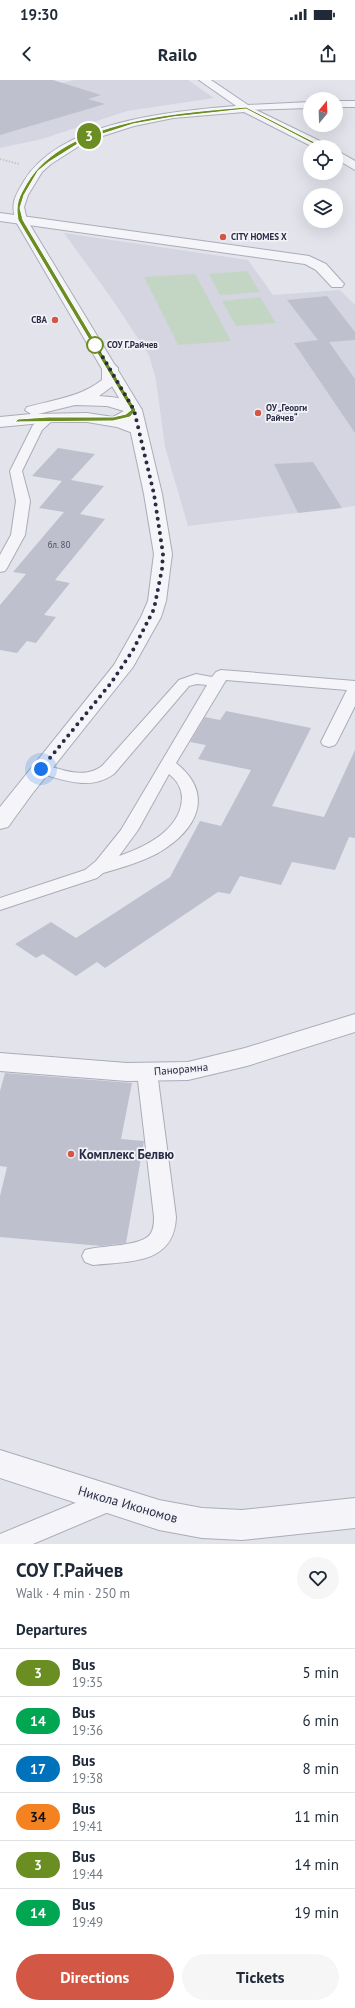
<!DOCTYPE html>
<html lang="en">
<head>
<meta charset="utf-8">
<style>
  body { margin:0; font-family:"PT Sans",sans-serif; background:#f6f6f7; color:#1f2937; height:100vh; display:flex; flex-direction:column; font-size:15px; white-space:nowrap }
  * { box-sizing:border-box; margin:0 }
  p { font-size:13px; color:#747a83 }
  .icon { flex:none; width:22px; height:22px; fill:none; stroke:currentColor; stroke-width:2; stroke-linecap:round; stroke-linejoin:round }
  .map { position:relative; height:1464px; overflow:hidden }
  .side { display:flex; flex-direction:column; background:#fff; flex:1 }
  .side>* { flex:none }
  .badge { padding:0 8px; border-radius:13px; font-size:14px; line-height:26px }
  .needle { width:26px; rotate:19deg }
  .buttons { position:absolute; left:303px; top:12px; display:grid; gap:8px }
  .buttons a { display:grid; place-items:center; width:40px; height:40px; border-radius:50%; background:#fff; box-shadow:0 4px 16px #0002; font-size:20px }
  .you { position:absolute; width:20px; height:20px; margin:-10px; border:3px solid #fff; border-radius:50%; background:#1a73e8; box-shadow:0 0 0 6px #1a73e833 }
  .map>.badge { position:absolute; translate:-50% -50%; box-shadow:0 0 0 2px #fff }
  h2 { padding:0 16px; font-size:15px; line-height:36px }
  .round { display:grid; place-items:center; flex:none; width:42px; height:42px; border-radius:21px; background:#f6f6f7 }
  .overview { display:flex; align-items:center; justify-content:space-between; height:68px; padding:0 16px }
  h1 { font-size:19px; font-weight:700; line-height:30px }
  .button { display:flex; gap:8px; margin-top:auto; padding:8px 16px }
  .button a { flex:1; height:46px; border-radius:24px; background:#d25745; color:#fff; font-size:16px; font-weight:700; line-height:46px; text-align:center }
  .button a+a { background:#f6f6f7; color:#1f2937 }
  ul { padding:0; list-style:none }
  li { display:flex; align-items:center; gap:12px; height:48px; padding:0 16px; border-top:1px solid #e0e1e3 }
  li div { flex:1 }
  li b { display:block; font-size:15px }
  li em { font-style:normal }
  li .badge { min-width:44px; font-weight:700; text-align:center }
  .status { display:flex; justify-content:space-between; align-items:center; height:28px; padding:0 20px; background:#fff; direction:ltr }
  .status svg { height:11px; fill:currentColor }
  header { display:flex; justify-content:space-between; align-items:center; height:52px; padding:0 16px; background:#fff; font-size:18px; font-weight:700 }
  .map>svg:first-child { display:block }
  .built { fill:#d4d5e0 }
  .green { fill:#c3d5c3 }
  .building { fill:#bfc0ce }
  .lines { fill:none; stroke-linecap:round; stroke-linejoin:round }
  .service-casing { stroke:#aaacb9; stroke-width:2 }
  .minor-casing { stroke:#aaacb9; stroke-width:2 }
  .tertiary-casing { stroke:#aaacb9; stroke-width:2 }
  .path { stroke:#c0c1ca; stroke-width:1.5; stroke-dasharray:1.5 1.5; stroke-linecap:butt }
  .service { fill:#f5f5f9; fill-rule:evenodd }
  .minor { fill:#f5f5f9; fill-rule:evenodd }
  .tertiary { fill:#f5f5f9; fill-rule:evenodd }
  .line { fill:#6b8e23; stroke:#fff }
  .walk { stroke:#292c43; stroke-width:4; stroke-dasharray:0 7.2 }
  .poi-dot { fill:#d25745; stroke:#f2f2f8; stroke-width:1.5 }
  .stop-dot { fill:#fff; stroke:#6b8e23; stroke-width:2 }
  .labels { text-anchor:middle; stroke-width:3.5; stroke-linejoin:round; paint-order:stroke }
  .far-poi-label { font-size:9px; font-weight:bold; fill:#292c43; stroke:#f2f2f8; text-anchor:start }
  .far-stop-label { font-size:9px; font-weight:bold; fill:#292c43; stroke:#f2f2f8; text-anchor:start }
  .number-label { font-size:9px; fill:#4e5166 }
  .street-label { font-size:11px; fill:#292c43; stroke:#f2f2f8 }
  .near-poi-label { font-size:13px; font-weight:bold; fill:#292c43; stroke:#f2f2f8; text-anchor:start }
  .near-street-label { font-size:13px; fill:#292c43; stroke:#f2f2f8 }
</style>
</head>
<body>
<div class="status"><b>19:30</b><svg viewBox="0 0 49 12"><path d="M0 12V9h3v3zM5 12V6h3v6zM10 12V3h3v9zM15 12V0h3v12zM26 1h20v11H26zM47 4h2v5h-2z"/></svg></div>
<header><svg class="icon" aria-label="back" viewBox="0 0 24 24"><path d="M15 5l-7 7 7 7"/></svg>Railo<svg class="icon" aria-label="share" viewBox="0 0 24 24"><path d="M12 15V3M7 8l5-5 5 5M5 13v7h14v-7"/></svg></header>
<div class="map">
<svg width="355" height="1464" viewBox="0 0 355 1464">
  <rect width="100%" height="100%" fill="#e2e3eb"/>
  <path class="built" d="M74,0H188L214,18L127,31L42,59L0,68V20Z
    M64,153L248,180L273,215L340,210L355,225V426L188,446L165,367L156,300L149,275L112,219Z"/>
  <path class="green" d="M247,191L260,212L220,215L209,194Z
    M195,194L231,261L178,265L144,197Z
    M260,217L276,243L236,246L222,221Z"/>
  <path class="building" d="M0,0H53L101,15L88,19L105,24L0,55Z
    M327,216L355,252V260L329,262L355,299V353L294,263L318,260L287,220Z
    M58,368L95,374L71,400L104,406L80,434L105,439L55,500L70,503L44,535L56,537L36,563L27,561L17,573L0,570V525L26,494L13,492L64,432L39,428L62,401L32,396Z
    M313,382L342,428L298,433L274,384Z
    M226,631L311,648L272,726L324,737L355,670V758L349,757L335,790L292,782L281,805L240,796L230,814L218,812L105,888L97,882L76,896L43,874L36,878L15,864L51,842L76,858L170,797L200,741L221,746L251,690L198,679L206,665L190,662L205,637L220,640Z
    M5,993L132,1003L121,1059L144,1061L126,1163L101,1166L0,1157V1116L7,1087L0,1086V1011Z"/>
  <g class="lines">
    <defs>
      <path id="service" d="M49,334L55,338L42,350L22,391L30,421L25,455L7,488L5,491L0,492V475L11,455L16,421L10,391L33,345L45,335Z
        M221,590L355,601V626L337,662L335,665L329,667L323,665L321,662L347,610L226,600L176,683C216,715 196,751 158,773C141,782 121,788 103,793L97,798L0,830V818L85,790L96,781L121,750L207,605L197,604L189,606L114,694C89,712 62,699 35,692L33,689L35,686L41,684C62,689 83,700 102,686L179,600L196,594L212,597L216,592ZM169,694C177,700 182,709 182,718C181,750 145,767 119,776L138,750Z
        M147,985L154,987L157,992L176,1137C174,1185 129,1181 93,1185L85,1182L82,1176L85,1170C101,1165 144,1167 151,1153C154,1148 154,1142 154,1137L137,992L140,987Z
        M109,1409L118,1412L122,1420L118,1428L33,1464H0V1454Z"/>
      <path id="minor" d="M199,0H211L248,25L310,22V28L242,30Z
        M336,21H355V27H336Z
        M0,133L309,176L326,184L344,204L342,207H332L316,190L305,184L0,141Z
        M110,283L115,285L118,288V302L99,316C112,317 134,318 142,330C138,335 135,339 128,341L144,347L146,350L144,353L138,355L117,347L87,342H52L0,347V337L31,334L25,330L27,327C54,320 80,317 102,300V288L105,285ZM75,325L107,326L124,331L113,337L87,333L38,334Z
        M355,934V952L247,986L188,1000L127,1001L0,991V973L127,983L188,982L245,968Z"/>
      <path id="tertiary" d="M246,25L326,64L328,67H313L244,32L173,38L134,46L87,61L51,84L42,92L28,115L24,127L27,140L142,330L162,414L172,474L166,521L161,537L133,587L32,714L8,747L0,749V727L114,585L141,537L148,521L154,474L144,414L126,330L15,140C11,122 15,116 24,101C63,38 180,31 246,25Z
        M336,70L355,81V90L336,79Z
        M0,1370L159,1420L202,1428L242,1430L355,1418V1448L242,1460L202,1458L159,1450L0,1398Z"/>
    </defs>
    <use href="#service" class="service-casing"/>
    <use href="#minor" class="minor-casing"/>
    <use href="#tertiary" class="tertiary-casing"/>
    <path class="path" d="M0,79L19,84"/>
    <use href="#service" class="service"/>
    <use href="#minor" class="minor"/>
    <use href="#tertiary" class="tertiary"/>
  </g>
  <path class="line" d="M246,27L324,67L321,68L246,29L173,37L133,44L84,60L49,82L38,91L24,115L20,128L23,140L136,330L130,337L113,341L15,342L18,339L48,337H113L126,334L131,330L18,140C15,123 19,117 27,103C66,39 179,33 246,27Z"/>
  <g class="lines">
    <path class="walk" d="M41,689L111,603L133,570L154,529L162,489L163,474L154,414L134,330L94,262L95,265"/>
  </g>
  <g class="poi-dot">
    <circle cx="223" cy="157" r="4"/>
    <circle cx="55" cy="240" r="4"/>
    <circle cx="258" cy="333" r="4"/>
    <circle cx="71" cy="1074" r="4"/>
  </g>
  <circle class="stop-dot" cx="95" cy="265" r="8"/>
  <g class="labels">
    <g class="far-poi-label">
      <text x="231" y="160">CITY HOMES X</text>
      <text x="47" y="243" text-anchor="end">CBA</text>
      <text x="266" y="331">ОУ „Георги<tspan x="266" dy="10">Райчев“</tspan></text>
    </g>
    <g class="far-stop-label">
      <text x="107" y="268">СОУ Г.Райчев</text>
    </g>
    <g class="number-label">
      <text x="59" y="468">бл. 80</text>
    </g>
    <g class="street-label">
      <text transform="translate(181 989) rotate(-5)" y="4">Панорамна</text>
    </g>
    <g class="near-poi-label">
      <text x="79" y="1079">Комплекс Белвю</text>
    </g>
    <g class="near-street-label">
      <text transform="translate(128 1424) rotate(16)" y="5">Никола Икономов</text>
    </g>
  </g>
</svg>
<div class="buttons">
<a><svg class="needle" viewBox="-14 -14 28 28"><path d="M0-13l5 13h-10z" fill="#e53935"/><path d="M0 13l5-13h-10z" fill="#747a83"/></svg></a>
<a><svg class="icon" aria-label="locate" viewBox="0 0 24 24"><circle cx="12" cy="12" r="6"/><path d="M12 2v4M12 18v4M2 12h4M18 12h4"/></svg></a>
<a><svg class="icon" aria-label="layers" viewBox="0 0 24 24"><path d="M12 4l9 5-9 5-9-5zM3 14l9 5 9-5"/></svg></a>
</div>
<div class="you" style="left:41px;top:689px"></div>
<b class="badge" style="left:89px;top:56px;background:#6b8e23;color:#fff">3</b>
</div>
<section class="side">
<div class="overview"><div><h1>СОУ Г.Райчев</h1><p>Walk · 4 min · 250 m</p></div><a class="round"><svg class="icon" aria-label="heart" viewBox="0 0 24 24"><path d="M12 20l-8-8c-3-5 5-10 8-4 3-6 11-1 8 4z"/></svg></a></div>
<h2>Departures</h2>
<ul>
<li><span class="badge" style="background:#6b8e23;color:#fff">3</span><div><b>Bus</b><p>19:35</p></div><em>5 min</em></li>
<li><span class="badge" style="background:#00a651;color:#fff">14</span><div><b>Bus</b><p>19:36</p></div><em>6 min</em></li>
<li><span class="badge" style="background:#0072bc;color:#fff">17</span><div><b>Bus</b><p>19:38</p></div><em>8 min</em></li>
<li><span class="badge" style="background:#f58220;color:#111">34</span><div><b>Bus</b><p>19:41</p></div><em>11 min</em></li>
<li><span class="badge" style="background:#6b8e23;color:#fff">3</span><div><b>Bus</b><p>19:44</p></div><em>14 min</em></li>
<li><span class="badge" style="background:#00a651;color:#fff">14</span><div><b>Bus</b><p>19:49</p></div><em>19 min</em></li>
</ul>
<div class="button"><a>Directions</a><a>Tickets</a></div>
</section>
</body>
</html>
